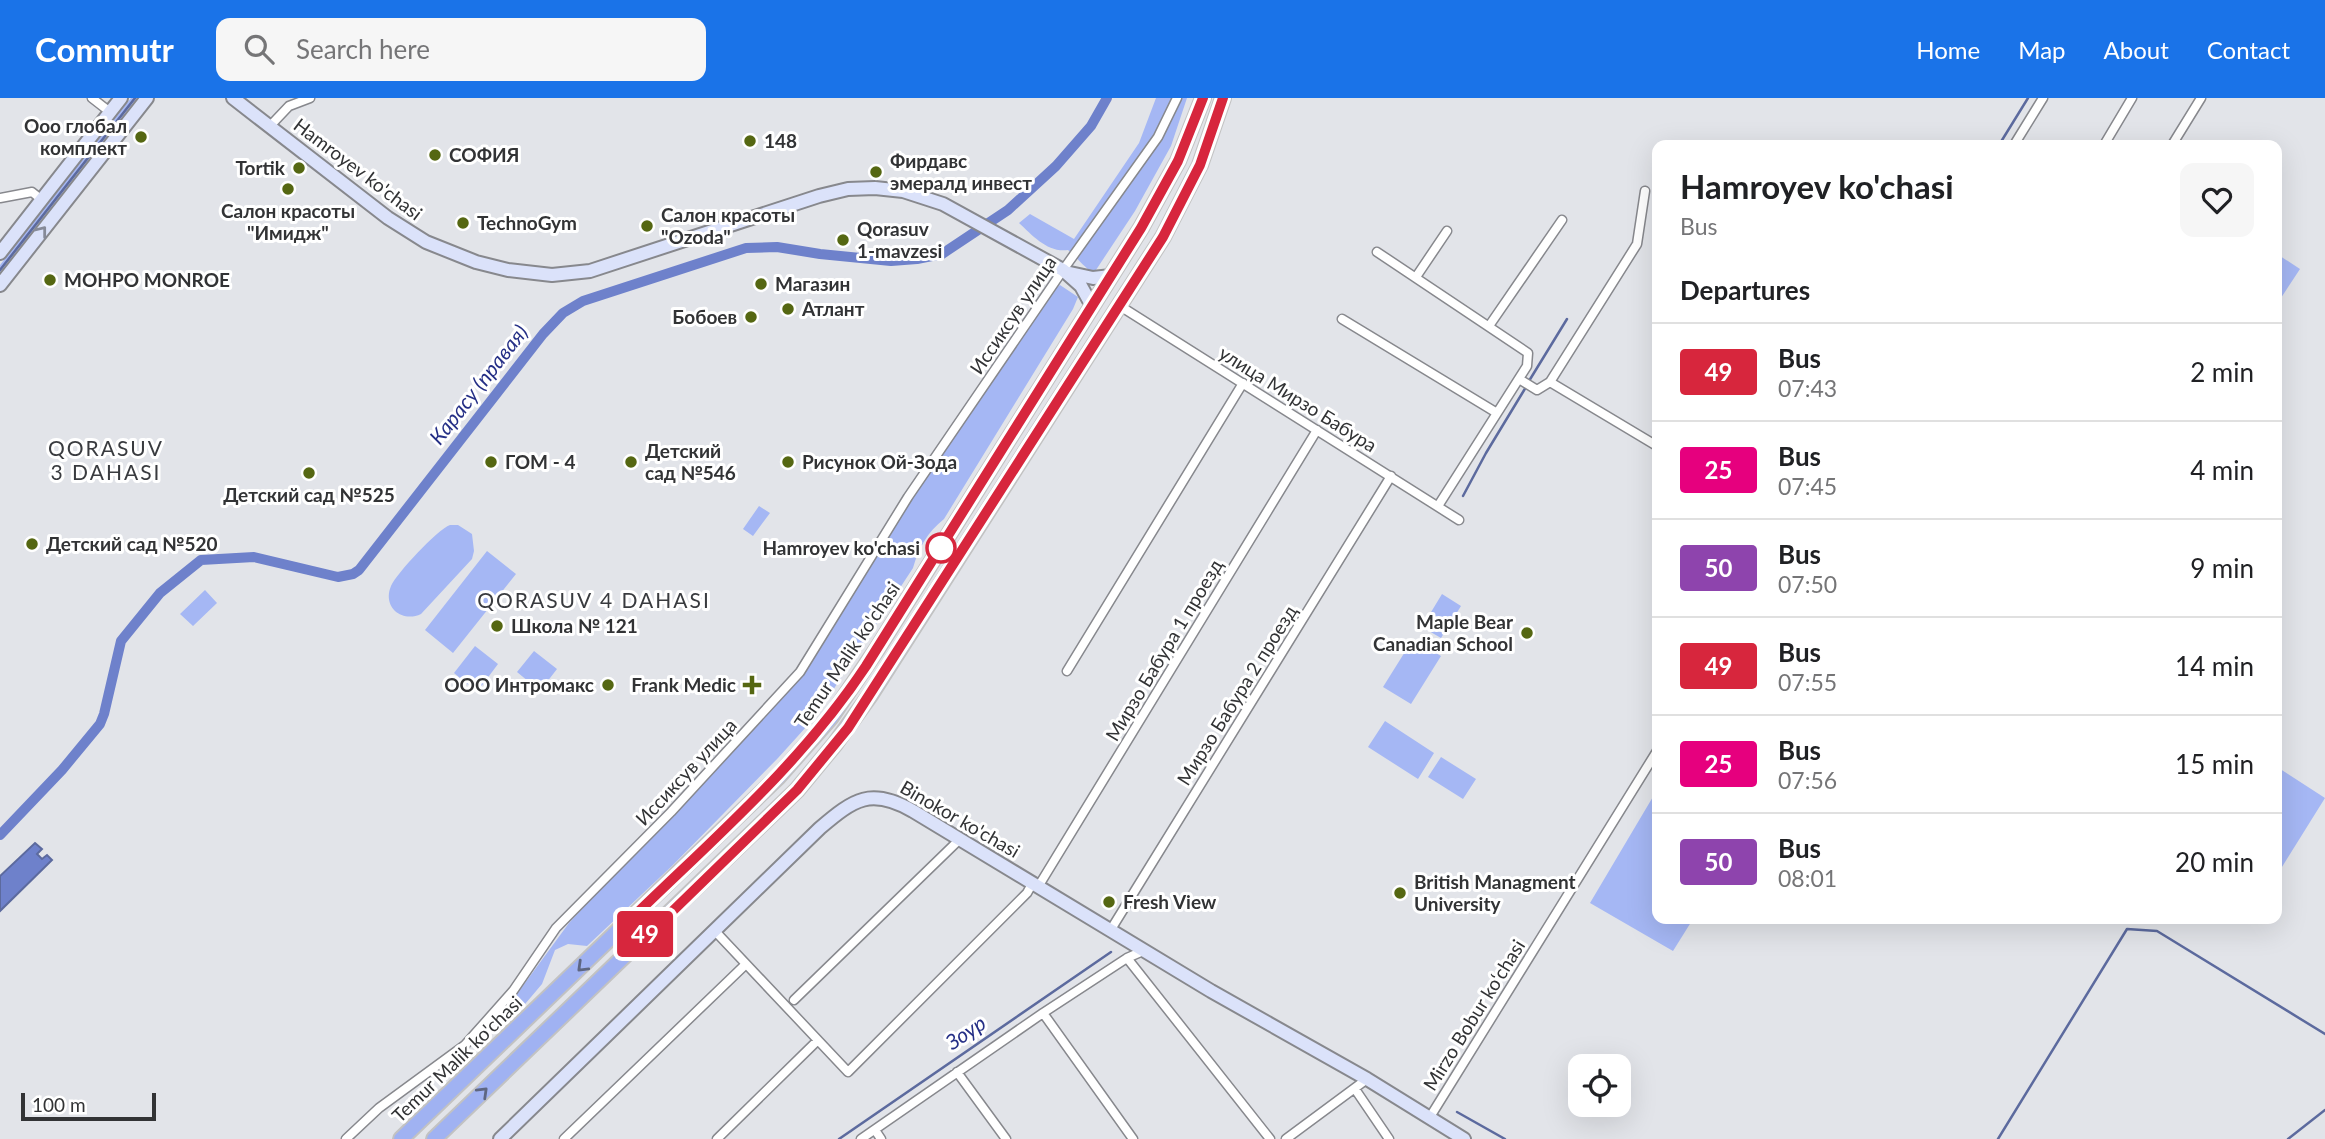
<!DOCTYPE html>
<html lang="en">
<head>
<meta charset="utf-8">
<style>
  body { margin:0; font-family:Lato,sans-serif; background:#f6f6f6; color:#202124; height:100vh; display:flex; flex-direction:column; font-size:26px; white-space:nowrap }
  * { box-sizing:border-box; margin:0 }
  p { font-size:23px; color:#757577 }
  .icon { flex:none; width:38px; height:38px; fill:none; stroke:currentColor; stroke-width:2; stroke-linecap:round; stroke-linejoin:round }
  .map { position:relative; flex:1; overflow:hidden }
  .side { position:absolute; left:1652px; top:42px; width:630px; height:784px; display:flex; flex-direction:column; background:#fff; border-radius:14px; box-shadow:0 7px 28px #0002 }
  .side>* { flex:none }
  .badge { padding:0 14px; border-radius:5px; font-size:24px; line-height:46px }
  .tools { position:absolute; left:1568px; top:956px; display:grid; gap:14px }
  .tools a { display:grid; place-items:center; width:63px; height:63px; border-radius:14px; background:#fff; box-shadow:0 7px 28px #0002; font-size:35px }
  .scale { position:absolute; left:21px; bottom:18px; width:135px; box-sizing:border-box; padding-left:7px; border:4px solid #323335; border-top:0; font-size:19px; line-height:24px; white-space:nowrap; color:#323335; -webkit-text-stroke:5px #fff; paint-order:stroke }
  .map>.badge { position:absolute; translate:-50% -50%; box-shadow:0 0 0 4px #fff }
  h2 { padding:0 28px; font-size:26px; line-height:63px }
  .round { display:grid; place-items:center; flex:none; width:74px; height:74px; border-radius:14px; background:#f6f6f6 }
  .headline { display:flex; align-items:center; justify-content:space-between; height:119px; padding:0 28px }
  h1 { font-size:33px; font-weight:700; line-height:52px }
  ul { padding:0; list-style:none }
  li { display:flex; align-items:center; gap:21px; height:98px; padding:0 28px; border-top:2px solid #e0e0e0 }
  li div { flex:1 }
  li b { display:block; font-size:26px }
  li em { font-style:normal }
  li .badge { min-width:77px; font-weight:700; text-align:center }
  header { display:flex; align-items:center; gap:42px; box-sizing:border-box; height:98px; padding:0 35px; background:#1a73e8; color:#fff }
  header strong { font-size:33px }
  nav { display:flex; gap:38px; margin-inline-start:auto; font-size:24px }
  .search { width:490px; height:63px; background:#f6f6f6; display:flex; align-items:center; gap:18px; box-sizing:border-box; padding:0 24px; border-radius:14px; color:#757577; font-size:26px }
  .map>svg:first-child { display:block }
  .green { fill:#a5b7f4 }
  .water { fill:#6e81cb; stroke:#5c6a9e; stroke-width:2 }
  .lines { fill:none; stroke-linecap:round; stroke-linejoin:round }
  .stream { stroke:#5c6a9e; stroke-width:2.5 }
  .canal { stroke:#6e81cb; stroke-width:10 }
  .minor-casing { stroke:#87888d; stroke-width:11 }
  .secondary-casing { stroke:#87888d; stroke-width:16 }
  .trunk-casing { stroke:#c2c2c2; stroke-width:18 }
  .minor { stroke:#fff; stroke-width:8 }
  .secondary { stroke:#dbe2fa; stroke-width:12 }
  .trunk { stroke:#a0b2f2; stroke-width:14 }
  .oneway { stroke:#868a98 }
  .oneway2 { stroke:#5e6681 }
  .line-casing { stroke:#fff; stroke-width:16 }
  .line { stroke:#d7263d; stroke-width:10 }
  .poi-dot { fill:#556712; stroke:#fff; stroke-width:2.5 }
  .stop-dot { fill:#fff; stroke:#d7263d; stroke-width:3.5 }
  .labels { text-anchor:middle; stroke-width:6; stroke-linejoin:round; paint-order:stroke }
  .poi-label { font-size:19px; font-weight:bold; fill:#323335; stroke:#fff; text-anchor:start }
  .street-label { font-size:19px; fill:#323335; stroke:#fff }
  .stop-label { font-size:19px; font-weight:bold; fill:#323335; stroke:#fff; text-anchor:end }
  .water-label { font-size:21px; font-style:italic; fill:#252f86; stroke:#fff }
  .neighbourhood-label { font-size:21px; letter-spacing:2px; fill:#393b3f; stroke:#fff }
</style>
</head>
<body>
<header>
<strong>Commutr</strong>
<div class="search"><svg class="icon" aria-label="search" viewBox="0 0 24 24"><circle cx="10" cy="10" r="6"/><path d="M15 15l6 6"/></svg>Search here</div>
<nav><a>Home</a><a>Map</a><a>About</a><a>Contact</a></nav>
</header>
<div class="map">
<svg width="2325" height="1041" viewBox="0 0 2325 1041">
  <rect width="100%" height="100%" fill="#e2e4e9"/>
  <path class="green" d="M131,0H138L0,176V167Z
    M1156,0H1187L1171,48L1135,113L1094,175C1083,169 1078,160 1068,152C1048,155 1033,138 1019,125L1030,116L1074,141L1139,45Z
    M2277,156L2300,171L2277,206Z
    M1060,187L1078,199L1073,211L944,421C927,435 919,449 913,470L816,618L778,660L672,768L587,848L568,846L555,852L542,886L520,912L511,904L569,825L784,593L908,399L1048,195Z
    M759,408L770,415L753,438L743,431Z
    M450,427H458L472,436L474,453L472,461L421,516C402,525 382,509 391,488C397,475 437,432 450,427Z
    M487,453L516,476L453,555L425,532Z
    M205,492L217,505L193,528L180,516Z
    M1442,496L1461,508L1441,540L1422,529Z
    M1413,541L1441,558L1411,606L1383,589Z
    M475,548L498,566L477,594L454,575Z
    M534,553L557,571L540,593L517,574Z
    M1385,623L1434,655L1418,681L1368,649Z
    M1441,659L1476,681L1463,701L1428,679Z
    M2277,669L2325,700L2277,777Z
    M1657,692V821H1693L1673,853L1590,805Z"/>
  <path class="water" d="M35,745L42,751L37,756L42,761L47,757L52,762L0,813V778Z"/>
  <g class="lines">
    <path class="stream" d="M1999,47L2028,0
      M0,172L135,0
      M1529,283L1567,221
      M1463,398L1486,355L1526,289
      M1457,1014L1505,1041
      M839,1041L1111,854
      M1998,1041L2127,831L2157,833L2325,936
      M2288,1041L2325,1012"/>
    <path class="canal" d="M0,737L62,672L100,626L104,616L121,543L160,495L201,462L254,459L338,479L353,476L359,472L543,236L563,215L583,203L746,150L777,149L820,156L891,163L917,161L942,156L1008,112L1056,68L1091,28L1107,0"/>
    <defs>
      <path id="minor" d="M92,0L110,14
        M270,28L289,8L310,0
        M2014,47L2043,0
        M2104,47L2132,0
        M2172,47L2201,0
        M0,100L32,94L42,102
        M1377,154L1528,255L1527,268L1438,408
        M1416,179L1447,133
        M1120,208L1459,422
        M1342,221L1497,315
        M1489,228L1562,122
        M1519,281L1537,292L1550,284L1657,348
        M1550,284L1637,146L1645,93
        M1067,573L1243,285
        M1038,789L1317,332
        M714,832L848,974L1027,795L1032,786
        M1110,833L1391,378
        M1127,860L1270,1041
        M794,902L960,741
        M1043,915L1133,1041
        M957,974L1006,1041
        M1355,991L1389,1041
        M1430,1019L1657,653
        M875,1032L881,1041
        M346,1041L379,1010L465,947L513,893L556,830L671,714L800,574L908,399L1063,172L1158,39L1177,0
        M564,1041L746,866
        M717,1041L817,943
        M861,1041L1043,915L1127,860L1143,853
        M1286,1041L1367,981"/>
      <path id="secondary" d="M233,0L388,120L426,144L476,164L508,172L552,177L590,173L819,98L848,91L875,90L903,93L943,106L1063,172L1081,188L1092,208
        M0,155L121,0
        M1070,175L1093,180L1111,178
        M0,187L147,0
        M500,1041L820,730C854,701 871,689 913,713L1211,893L1367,981L1464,1041"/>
      <path id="trunk" d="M401,1041L778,679L831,619L877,551L1141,130L1178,63L1203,0
        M434,1041L797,692L835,646L871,596L1163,139L1200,67L1223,0"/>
    </defs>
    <use href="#minor" class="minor-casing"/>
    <use href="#secondary" class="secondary-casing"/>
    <use href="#trunk" class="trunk-casing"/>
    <use href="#minor" class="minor"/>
    <use href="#secondary" class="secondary"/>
    <use href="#trunk" class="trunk"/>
  </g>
  <defs><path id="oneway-chevron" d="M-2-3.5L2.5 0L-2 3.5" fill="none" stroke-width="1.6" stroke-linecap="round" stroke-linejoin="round" transform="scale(1.75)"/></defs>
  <use class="oneway" href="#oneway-chevron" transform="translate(42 133) rotate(-52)"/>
  <g class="oneway2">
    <use href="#oneway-chevron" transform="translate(582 869) rotate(136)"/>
    <use href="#oneway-chevron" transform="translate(483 994) rotate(-44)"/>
  </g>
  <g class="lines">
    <defs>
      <path id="line" d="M1203,0L1178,63L1141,130L866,568C801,666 714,740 631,821L647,838L797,692L848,630L1163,139L1200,67L1223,0"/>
    </defs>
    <use href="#line" class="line-casing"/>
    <use href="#line" class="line"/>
  </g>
  <g class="poi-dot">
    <circle cx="141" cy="39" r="7"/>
    <circle cx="750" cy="43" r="7"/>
    <circle cx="435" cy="57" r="7"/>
    <circle cx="299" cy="70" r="7"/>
    <circle cx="876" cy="74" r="7"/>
    <circle cx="288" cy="91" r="7"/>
    <circle cx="463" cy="125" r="7"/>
    <circle cx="647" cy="128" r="7"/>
    <circle cx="843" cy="142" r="7"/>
    <circle cx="50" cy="182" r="7"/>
    <circle cx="761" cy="186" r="7"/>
    <circle cx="788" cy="211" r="7"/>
    <circle cx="751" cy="219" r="7"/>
    <circle cx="491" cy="364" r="7"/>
    <circle cx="631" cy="364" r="7"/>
    <circle cx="788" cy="364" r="7"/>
    <circle cx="309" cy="375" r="7"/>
    <circle cx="32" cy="446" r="7"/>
    <circle cx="497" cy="528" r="7"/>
    <circle cx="1527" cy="535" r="7"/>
    <circle cx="608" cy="587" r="7"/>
    <path d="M748.5 576.5h7v7h7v7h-7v7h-7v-7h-7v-7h7z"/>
    <circle cx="1400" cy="795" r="7"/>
    <circle cx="1109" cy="804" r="7"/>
  </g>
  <circle class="stop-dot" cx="941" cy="450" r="14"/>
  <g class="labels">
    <g class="poi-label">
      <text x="127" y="35" text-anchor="end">Ооо глобал<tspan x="127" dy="22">комплект</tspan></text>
      <text x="764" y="50">148</text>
      <text x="449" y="64">СОФИЯ</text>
      <text x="890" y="70">Фирдавс<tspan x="890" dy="22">эмералд инвест</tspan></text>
      <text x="285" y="77" text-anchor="end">Tortik</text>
      <text x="288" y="120" text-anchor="middle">Салон красоты<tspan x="288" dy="22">"Имидж"</tspan></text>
      <text x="661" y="124">Салон красоты<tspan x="661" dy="22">"Ozoda"</tspan></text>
      <text x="477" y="132">TechnoGym</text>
      <text x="857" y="138">Qorasuv<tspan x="857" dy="22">1-mavzesi</tspan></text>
      <text x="64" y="189">МОНРО MONROE</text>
      <text x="775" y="193">Магазин</text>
      <text x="802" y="218">Атлант</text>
      <text x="737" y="226" text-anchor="end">Бобоев</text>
      <text x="645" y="360">Детский<tspan x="645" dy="22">сад №546</tspan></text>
      <text x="505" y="371">ГОМ - 4</text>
      <text x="802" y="371">Рисунок Ой-Зода</text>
      <text x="309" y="404" text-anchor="middle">Детский сад №525</text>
      <text x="46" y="453">Детский сад №520</text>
      <text x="1513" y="531" text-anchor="end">Maple Bear<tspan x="1513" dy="22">Canadian School</tspan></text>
      <text x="511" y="535">Школа № 121</text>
      <text x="594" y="594" text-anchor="end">ООО Интромакс</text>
      <text x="736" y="594" text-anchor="end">Frank Medic</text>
      <text x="1414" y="791">British Managment<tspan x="1414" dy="22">University</tspan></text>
      <text x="1123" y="811">Fresh View</text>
    </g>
    <g class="street-label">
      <text transform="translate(358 71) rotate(37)" y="7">Hamroyev ko'chasi</text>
      <text transform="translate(1013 217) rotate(-56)" y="7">Иссиксув улица</text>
      <text transform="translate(1298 301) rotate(32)" y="7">улица Мирзо Бабура</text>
      <text transform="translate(1164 552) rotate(-59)" y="7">Мирзо Бабура 1 проезд</text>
      <text transform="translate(847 557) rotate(-56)" y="7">Temur Malik ko'chasi</text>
      <text transform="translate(1237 597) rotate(-58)" y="7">Мирзо Бабура 2 проезд</text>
      <text transform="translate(686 674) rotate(-47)" y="7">Иссиксув улица</text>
      <text transform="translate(960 721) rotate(30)" y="7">Binokor ko'chasi</text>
      <text transform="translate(1474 917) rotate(-58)" y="7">Mirzo Bobur ko‘chasi</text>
      <text transform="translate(457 961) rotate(-44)" y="7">Temur Malik ko'chasi</text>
    </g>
    <g class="stop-label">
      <text x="920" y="457">Hamroyev ko'chasi</text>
    </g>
    <g class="water-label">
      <text transform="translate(479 287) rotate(-52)" y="7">Карасу (правая)</text>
      <text transform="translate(966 935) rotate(-34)" y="7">Зоур</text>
    </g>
    <g class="neighbourhood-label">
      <text x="106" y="358">QORASUV<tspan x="106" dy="24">3 DAHASI</tspan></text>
      <text x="594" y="510">QORASUV 4 DAHASI</text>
    </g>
  </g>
</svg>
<div class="tools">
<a><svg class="icon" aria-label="locate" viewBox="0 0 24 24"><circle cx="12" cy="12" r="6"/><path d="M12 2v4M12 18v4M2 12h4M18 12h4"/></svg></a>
</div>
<div class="scale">100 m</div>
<b class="badge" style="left:645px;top:836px;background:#d7263d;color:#fff">49</b>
<section class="side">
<div class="headline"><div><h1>Hamroyev ko'chasi</h1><p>Bus</p></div><a class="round"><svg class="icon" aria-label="heart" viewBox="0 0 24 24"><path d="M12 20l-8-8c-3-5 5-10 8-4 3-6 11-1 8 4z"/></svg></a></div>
<h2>Departures</h2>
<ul>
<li><span class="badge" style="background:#d7263d;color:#fff">49</span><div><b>Bus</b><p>07:43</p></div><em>2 min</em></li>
<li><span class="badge" style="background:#e6007e;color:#fff">25</span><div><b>Bus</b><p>07:45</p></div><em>4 min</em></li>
<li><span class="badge" style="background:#8e44ad;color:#fff">50</span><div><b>Bus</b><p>07:50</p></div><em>9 min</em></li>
<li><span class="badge" style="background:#d7263d;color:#fff">49</span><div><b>Bus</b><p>07:55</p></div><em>14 min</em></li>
<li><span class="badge" style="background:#e6007e;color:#fff">25</span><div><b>Bus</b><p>07:56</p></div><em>15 min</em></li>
<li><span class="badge" style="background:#8e44ad;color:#fff">50</span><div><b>Bus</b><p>08:01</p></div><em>20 min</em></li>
</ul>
</section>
</div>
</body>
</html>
